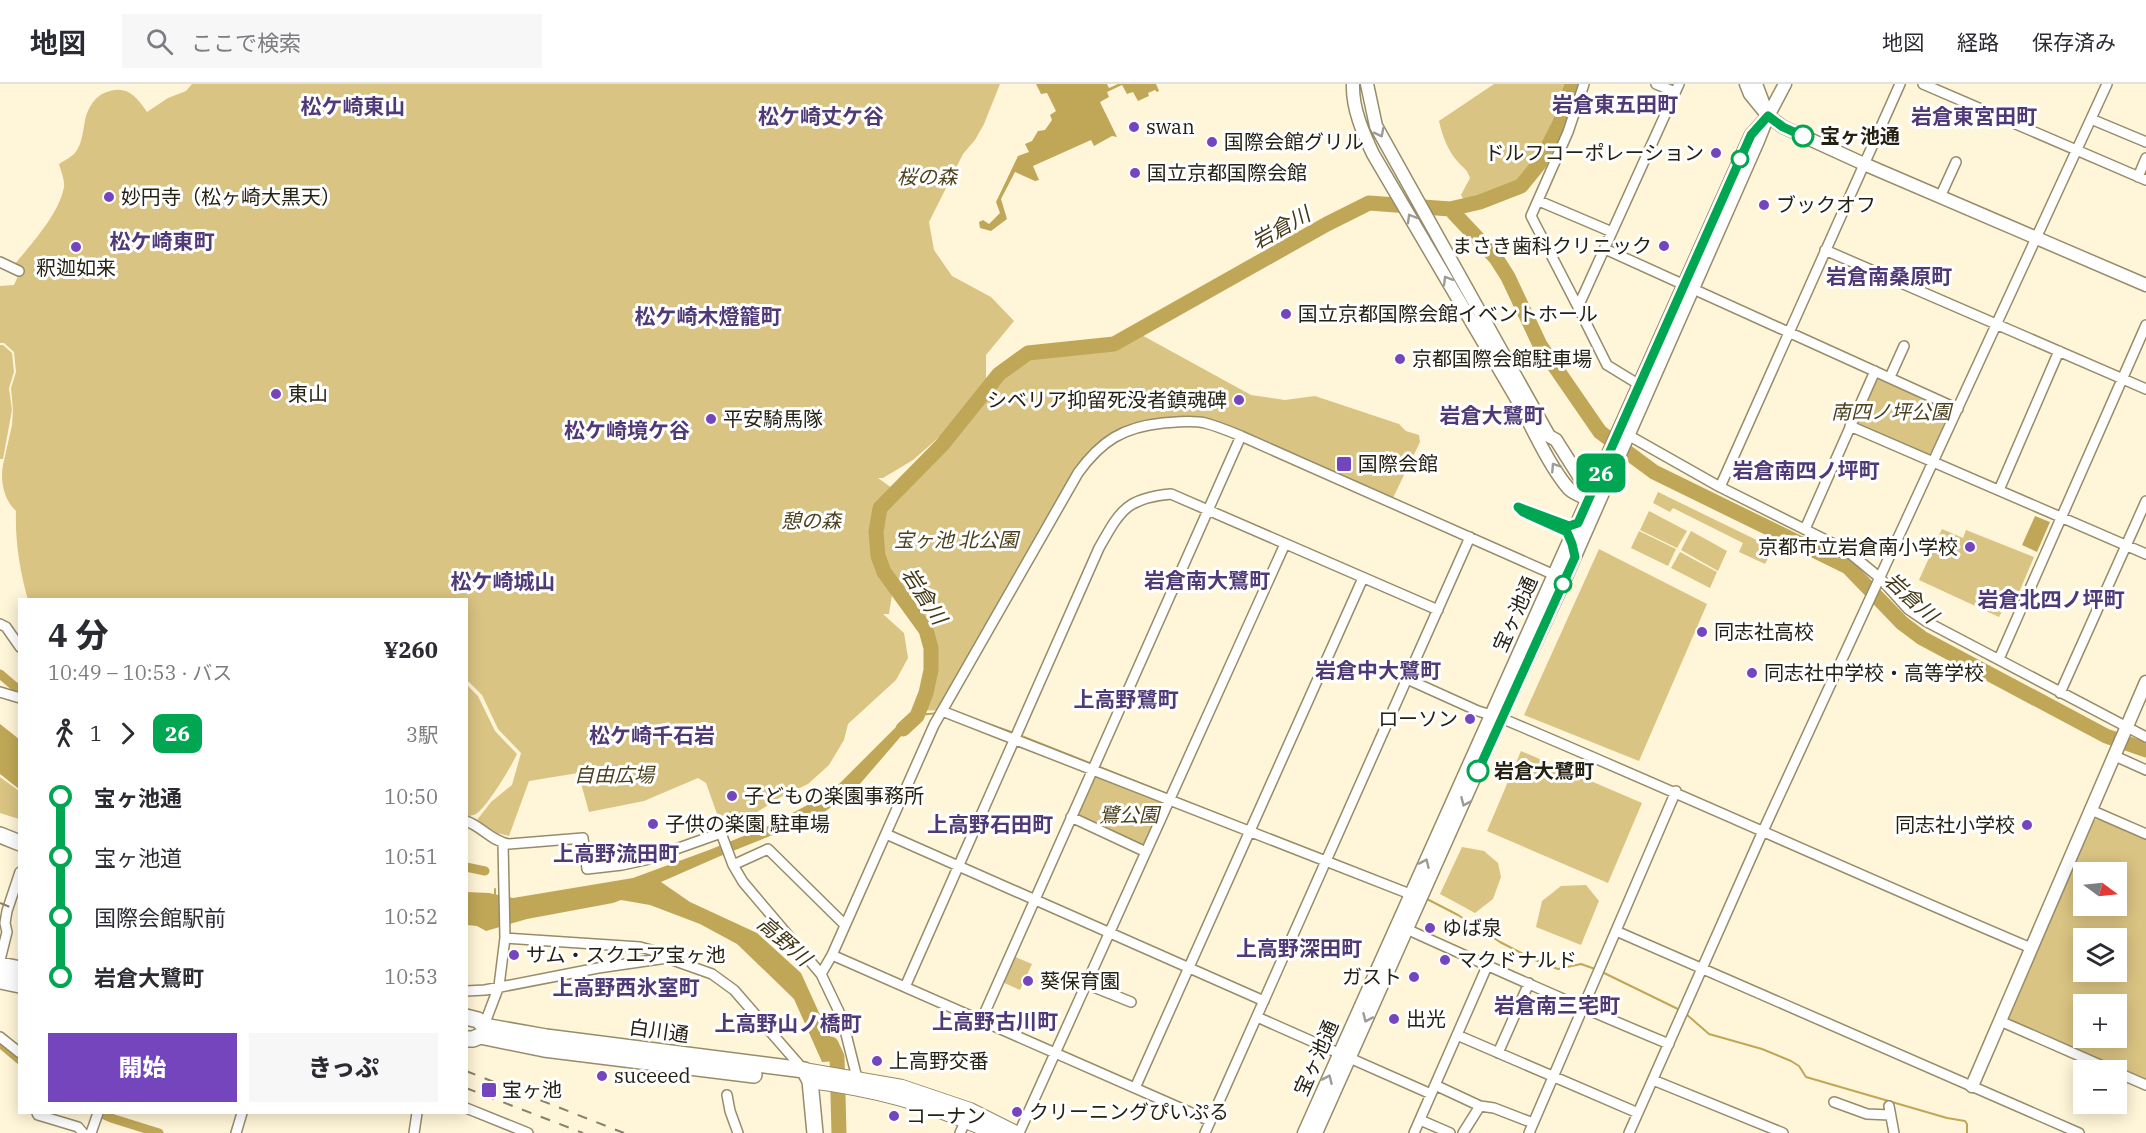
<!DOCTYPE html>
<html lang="ja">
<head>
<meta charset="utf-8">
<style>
  body { margin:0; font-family:"IBM Plex Serif","Noto Sans JP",serif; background:#f7f7f7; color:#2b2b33; height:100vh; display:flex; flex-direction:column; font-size:22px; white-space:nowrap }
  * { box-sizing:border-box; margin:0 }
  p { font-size:20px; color:#7c7c81 }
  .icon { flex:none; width:33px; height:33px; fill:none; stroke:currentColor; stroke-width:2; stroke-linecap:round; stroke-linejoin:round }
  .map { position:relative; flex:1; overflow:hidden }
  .details { position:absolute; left:18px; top:514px; width:450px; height:516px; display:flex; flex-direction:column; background:#fff; border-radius:0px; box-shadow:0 3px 15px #0003 }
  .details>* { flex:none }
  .badge { padding:0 12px; border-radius:9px; font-size:21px; line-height:39px }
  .needle { width:39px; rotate:105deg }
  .buttons { position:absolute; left:2073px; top:778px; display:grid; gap:12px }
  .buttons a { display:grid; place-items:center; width:54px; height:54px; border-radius:0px; background:#fff; box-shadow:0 3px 15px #0003; font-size:30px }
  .map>.badge { position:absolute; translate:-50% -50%; box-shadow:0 0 0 3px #fff }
  .legs { display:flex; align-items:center; gap:9px; height:66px; padding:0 30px; font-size:20px }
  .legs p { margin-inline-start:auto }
  .head { display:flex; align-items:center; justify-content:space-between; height:102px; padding:0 30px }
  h1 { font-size:33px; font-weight:800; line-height:45px }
  .primary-button { display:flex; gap:12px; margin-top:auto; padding:12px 30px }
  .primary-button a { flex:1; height:69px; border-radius:0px; background:#7445bd; color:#fff; font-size:24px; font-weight:800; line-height:69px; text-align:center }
  .primary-button a+a { background:#f7f7f7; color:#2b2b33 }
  ul { padding:0 30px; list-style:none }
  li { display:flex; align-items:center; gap:21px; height:60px; font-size:22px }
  li i { display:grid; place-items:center; width:9px; height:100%; margin:0 8px; background:currentColor }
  li i::after { content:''; width:15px; height:15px; margin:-8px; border:4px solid; border-radius:50%; background:#fff }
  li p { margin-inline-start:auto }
  li:first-child i { background:linear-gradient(#0000 50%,currentColor 0) }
  li:last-child i { background:linear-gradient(currentColor 50%,#0000 0) }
  header { display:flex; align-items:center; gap:36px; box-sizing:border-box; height:84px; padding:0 30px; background:#fff; border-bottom:2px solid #e1e1e2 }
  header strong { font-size:28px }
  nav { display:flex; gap:33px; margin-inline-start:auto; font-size:21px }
  .search { width:420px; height:54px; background:#f7f7f7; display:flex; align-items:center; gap:15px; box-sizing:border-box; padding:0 21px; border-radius:0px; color:#7c7c81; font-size:22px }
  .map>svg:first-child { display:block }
  .green { fill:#dac483; fill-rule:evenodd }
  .water { fill:#c0a757 }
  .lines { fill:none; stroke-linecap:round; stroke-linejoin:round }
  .stream { stroke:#c0a757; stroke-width:2 }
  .canal { stroke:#c0a757; stroke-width:9 }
  .river { stroke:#c0a757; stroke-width:15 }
  .minor-casing { stroke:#978c6a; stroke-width:12 }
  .tertiary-casing { stroke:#978c6a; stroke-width:15 }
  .secondary-casing { stroke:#978c6a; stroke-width:16 }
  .trunk-casing { stroke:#978c6a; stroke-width:18 }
  .minor { stroke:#fff; stroke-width:9 }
  .tertiary { stroke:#fff; stroke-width:12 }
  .secondary { stroke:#fff; stroke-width:14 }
  .trunk { stroke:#fff; stroke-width:15 }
  .rail { stroke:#87806c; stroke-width:2; stroke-dasharray:10 10; stroke-linecap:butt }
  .oneway { stroke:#9d9b95 }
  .line-1-casing { stroke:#fff; stroke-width:14 }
  .line-1 { stroke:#00a651; stroke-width:9 }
  .poi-dot { fill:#7445bd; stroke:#fff; stroke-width:2 }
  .stop-1-dot { fill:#fff; stroke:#00a651; stroke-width:3 }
  .labels { text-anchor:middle; stroke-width:6; stroke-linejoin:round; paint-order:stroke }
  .poi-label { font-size:20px; fill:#252113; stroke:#fff; text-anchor:start }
  .stop-label { font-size:20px; font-weight:bold; fill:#252113; stroke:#fff; text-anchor:start }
  .park-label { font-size:20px; font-style:italic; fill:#4d421f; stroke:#fff }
  .street-label { font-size:20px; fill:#252113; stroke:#fff }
  .neighbourhood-label { font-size:21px; font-weight:bold; fill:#4f3a77; stroke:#fff }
  .water-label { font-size:21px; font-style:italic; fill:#443916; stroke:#fff }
</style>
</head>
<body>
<header>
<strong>地図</strong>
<div class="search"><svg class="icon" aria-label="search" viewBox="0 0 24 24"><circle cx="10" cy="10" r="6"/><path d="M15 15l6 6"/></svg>ここで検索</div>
<nav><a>地図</a><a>経路</a><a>保存済み</a></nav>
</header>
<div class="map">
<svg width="2146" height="1049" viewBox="0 0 2146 1049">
  <rect width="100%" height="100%" fill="#fff5d8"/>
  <path class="green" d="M192,0H1000L984,40L975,56L963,70L929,138L934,166L952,192L991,213L1014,237L986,271V296L963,332L913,376L883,394H878L892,404L875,426L872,433L871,449V466L876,481L892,511L889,530H883L904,549L908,574L896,596L848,640L844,656L829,681L808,700L781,713L757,728L722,744L706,699L698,694L644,717L589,728L578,689L529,697L509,752L497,749L477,736L491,718L512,701L521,669L498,645L482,611L467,596L466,516H28C20,487 15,458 16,427C4,416 0,397 3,381L12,341L13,326L11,304L16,288L14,268L4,259H0V202L14,201L19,190L15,180C32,159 59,130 64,103C65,97 61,87 59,80C64,77 71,73 75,69C83,59 83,44 86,32C89,23 94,15 102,10C125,0 134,9 147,28L168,14L186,7Z
    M1494,0H1564C1558,31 1552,71 1525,92C1511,103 1482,113 1465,118L1461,111L1470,94C1467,85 1464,85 1458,78C1448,67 1442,51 1439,37Z
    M1138,249L1251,311L1285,316L1315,312L1399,340L1406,347L1419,351L1420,358L1391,418L1203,339L1129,345L1088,375L942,627L921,626L931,611L938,569L936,556L926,537L907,518L883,483V472L879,463L881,426L961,347L963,338L998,295L1022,276L1041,271L1113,261Z
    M0,261H3L12,269L14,288L9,304L12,326L3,375H0Z
    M1880,295L1946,326L1948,331L1930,371L1926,372L1858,342L1856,339L1875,297Z
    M1658,408L1773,464L1765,480L1739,468L1743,459L1673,424L1670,428L1653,419Z
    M1649,427L1687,447L1677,464L1640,446Z
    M1942,445L1963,454L1966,446L2034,473L2012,525L2005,522L1999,533L1919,496Z
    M1639,447L1676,465L1668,482L1631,464Z
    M1691,447L1727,467L1718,487L1681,466Z
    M1599,465L1707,520L1639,677L1524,631Z
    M1680,468L1717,488L1710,504L1671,484Z
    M467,601L478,612L495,647L517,670C511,683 487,723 476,730C475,731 468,732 467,732Z
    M1521,667L1642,719L1608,799L1487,747Z
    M1099,692L1162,719L1164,723L1146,761L1141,762L1078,734L1076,729L1092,694Z
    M0,693L19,707V735L0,729Z
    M2099,735L2146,756V995L2010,936L2008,931L2091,736ZM2084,789H2116V822H2084ZM2084,855H2116V888H2084ZM2084,921H2116V954H2084Z
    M1462,763L1484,767L1498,779L1501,793L1493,815L1475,829L1440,810Z
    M1586,801L1599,817L1581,861L1536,843L1542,817L1561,802Z
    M1013,872L1032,880L1020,906L1002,898Z"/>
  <path class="water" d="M1036,0H1107L1109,4L1118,0H1156L1159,7L1157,8L1155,6L1148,9L1149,12L1138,17L1133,8L1127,10L1122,1L1107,8L1109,13L1100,18L1117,53L1112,52L1094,62L1091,56L1033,82L1039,96L1035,97L1015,88L1001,115L1007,135L991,147L980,144L979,138L983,136L989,140L1000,129L996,118L1018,72L1029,68L1025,60L1032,57L1038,47L1045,46L1052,36L1050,31L1056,27L1047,9L1041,10Z
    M2035,432L2050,438L2037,468L2022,461Z
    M921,629L853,708L817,733L718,773L661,798L690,818L757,849L801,889L841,977L822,978L794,915L737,860L700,840L650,821L621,816L613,819L527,835L486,847L477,842L467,841V808L489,809L513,814L633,794L709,766L768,742L830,709L906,633Z
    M0,640L19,655V705L0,690Z"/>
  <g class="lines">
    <path class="stream" d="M918,631L939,629
      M968,633L1014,649
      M1019,651L1092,680
      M1097,682L1170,711
      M1175,713L1248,742
      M1253,744L1326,772
      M1331,774L1404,803
      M495,812V805
      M1425,814L1458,831L1500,858L1535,876L1558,885L1581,880L1595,885
      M1600,887L1682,927
      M1686,930L1709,950L1762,965L1791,977L1799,982L1806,993L1947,1034L1965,1037L1967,1040V1049"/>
    <path class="canal" d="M0,590L20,607
      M466,783L485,787
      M0,959L20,976
      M100,1029L111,1034L159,1049"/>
    <path class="river" d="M1450,125L1496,174L1508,193L1540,261L1600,348L1654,388L1848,483L1902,539L1922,554L2106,652L2146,666
      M903,645L917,632L926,609L931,586V564L926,546L884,488L878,472L876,448L880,424L942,361L999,290L1028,269L1114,260L1327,140L1369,119L1450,125L1480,118L1521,102L1539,80L1560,39L1572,0
      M831,960L837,973L839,1049"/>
    <defs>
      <path id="minor" d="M1656,0L1675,8
        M1923,0L2146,96
        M2091,35L2146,58
        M2138,93L2146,74
        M1940,113L1956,78
        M1539,117L1612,148
        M1605,165L1958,325
        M1825,166L2146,305
        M0,178L19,187
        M1578,223L1531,132L1568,48L1584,0
        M1890,293L1904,262
        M1643,303L1607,281L1578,223L1679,0
        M1850,342L2146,470
        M1628,351L1720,403L1846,466L1880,494L1908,525L1927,538L2146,653
        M1720,403L1900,0
        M1999,406L2059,267
        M1805,445L1875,287
        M0,540L6,543L20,563
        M1999,575L2146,241
        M1407,595L1478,627L1501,634C1679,709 1854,789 2031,864
        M0,608L20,614
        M2060,609L2146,417
        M942,627L1415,812
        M2115,672L2146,686
        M2091,726L2146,750
        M1071,733L1146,768
        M466,737C481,742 493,758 509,760L583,754L587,785L622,781L645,776L721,749L733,781L743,798L821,890L842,934L857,994
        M886,750L1264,917
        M503,759L505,854
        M733,781L768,765L845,841
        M1402,843C1490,883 1579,923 1669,960
        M1616,847L2079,1049
        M832,871L1210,1037
        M0,876L7,848L5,839L7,827L20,788
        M0,878L20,882
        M821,890L832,871L934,641L1078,389C1101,357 1123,343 1163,339C1177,338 1192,336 1205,339C1217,342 1229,347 1241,352L1559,493
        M0,900L20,904
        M1086,900L1131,918
        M905,903L1099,464C1120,427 1126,414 1171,410L1438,526
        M466,907L485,906L598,884L667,874L712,890L734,906L802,984
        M1257,933L1431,1010
        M981,937L1241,352
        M2000,937L2114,987
        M483,944L499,902L505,854L640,863L662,869L667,874
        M1457,951L1638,1029
        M0,953L20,969
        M1498,969L1529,899
        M2116,988L2146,1001
        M1653,996L1783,1049
        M1435,1001L1480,1022L1494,1024L1533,1039
        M1135,1004L1363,494
        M727,1011L730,1027L738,1049
        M1834,1018L1867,1030L1890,1031
        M1889,1022L1894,1049
        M466,1024L528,1049
        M37,1029L38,1031L78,1043L83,1049
        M1420,1036L1450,1049
        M91,1049L98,1029
        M236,1049L242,1029
        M414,1049L417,1029
        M960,1049L967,1034
        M1019,1049L1285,460
        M1205,1049L1470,453
        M1414,1049L1488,880
        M1463,1049L1480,1022
        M1529,1049L1676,707
        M1629,1049L1763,747L2107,0"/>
      <path id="tertiary" d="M1353,0C1352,24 1363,49 1373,70L1515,312C1531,340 1548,381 1569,405C1575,411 1587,414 1594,418
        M1367,0L1376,42L1549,352L1556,356L1580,394L1600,404
        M1746,0L1750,10L1768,32L1783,43L1864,80L2146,201
        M0,885L20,889
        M0,894L20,897
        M1972,1002L2146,598
        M1304,1049L1745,64L1751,51L1768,32L1785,0
        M1316,1049L1501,634L1565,495L1758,57L1768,32L1756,0"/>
      <path id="secondary" d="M804,986L902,1003L970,1026L1016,1049
        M810,997C874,1005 935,1021 993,1049"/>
      <path id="trunk" d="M0,751L20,759
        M466,933L478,936L484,942L546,953L804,986L810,997L815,1049
        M466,955H473L480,952L544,965L754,991"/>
    </defs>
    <use href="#minor" class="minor-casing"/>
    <use href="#tertiary" class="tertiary-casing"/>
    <use href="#secondary" class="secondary-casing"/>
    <use href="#trunk" class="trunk-casing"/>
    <use href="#minor" class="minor"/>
    <use href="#tertiary" class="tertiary"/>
    <use href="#secondary" class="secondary"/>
    <use href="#trunk" class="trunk"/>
    <path class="rail" d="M0,819L20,827
      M466,987L624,1049
      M466,1004L583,1049"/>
  </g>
  <defs><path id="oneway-chevron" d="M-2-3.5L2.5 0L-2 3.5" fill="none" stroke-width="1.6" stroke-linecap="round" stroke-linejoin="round" transform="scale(1.5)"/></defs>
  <g class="oneway">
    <use href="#oneway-chevron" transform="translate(1380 49) rotate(63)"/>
    <use href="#oneway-chevron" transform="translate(1411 134) rotate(-120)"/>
    <use href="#oneway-chevron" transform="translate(1447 196) rotate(-121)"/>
    <use href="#oneway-chevron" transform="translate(1555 383) rotate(-123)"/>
    <use href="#oneway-chevron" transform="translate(1465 718) rotate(114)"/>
    <use href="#oneway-chevron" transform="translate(1425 779) rotate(-66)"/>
    <use href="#oneway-chevron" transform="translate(1367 934) rotate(114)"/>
    <use href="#oneway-chevron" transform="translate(1328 995) rotate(-66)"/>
  </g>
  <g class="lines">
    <defs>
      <path id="line-1" d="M1478,687L1575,473L1572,460L1567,448L1523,428L1518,423L1569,442L1578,439L1751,51L1768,32L1783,43L1803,52"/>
    </defs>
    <use href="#line-1" class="line-1-casing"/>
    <use href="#line-1" class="line-1"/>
  </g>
  <g class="poi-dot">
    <circle cx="1134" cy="43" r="6"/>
    <circle cx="1212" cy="58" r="6"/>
    <circle cx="1716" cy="69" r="6"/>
    <circle cx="1135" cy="89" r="6"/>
    <circle cx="109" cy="113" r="6"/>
    <circle cx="1764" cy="121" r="6"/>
    <circle cx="1664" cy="162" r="6"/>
    <circle cx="76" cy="163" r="6"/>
    <circle cx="1286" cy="230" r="6"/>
    <circle cx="1400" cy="275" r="6"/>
    <circle cx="276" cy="310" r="6"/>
    <circle cx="1239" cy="316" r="6"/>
    <circle cx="711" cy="335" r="6"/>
    <rect x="1336" y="372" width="16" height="16" rx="3"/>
    <circle cx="1970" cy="463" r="6"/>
    <circle cx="1702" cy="548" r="6"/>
    <circle cx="1752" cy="589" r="6"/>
    <circle cx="1470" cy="635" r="6"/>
    <circle cx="732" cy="712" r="6"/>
    <circle cx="653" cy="740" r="6"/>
    <circle cx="2027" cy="741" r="6"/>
    <circle cx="1430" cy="844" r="6"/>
    <circle cx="514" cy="871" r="6"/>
    <circle cx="1445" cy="876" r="6"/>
    <circle cx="1414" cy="893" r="6"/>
    <circle cx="1028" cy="897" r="6"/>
    <circle cx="1394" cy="935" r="6"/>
    <circle cx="877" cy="977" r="6"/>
    <circle cx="602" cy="992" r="6"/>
    <rect x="481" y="998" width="16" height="16" rx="3"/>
    <circle cx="1017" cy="1028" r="6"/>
    <circle cx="894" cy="1032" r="6"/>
  </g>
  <g class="stop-1-dot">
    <circle cx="1803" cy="52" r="10"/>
    <circle cx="1740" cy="75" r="8"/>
    <circle cx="1563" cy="500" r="8"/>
    <circle cx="1478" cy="687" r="10"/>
  </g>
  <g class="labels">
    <g class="poi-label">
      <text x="1146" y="50">swan</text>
      <text x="1224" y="65">国際会館グリル</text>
      <text x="1704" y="76" text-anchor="end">ドルフコーポレーション</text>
      <text x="1147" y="96">国立京都国際会館</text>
      <text x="121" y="120">妙円寺（松ヶ崎大黒天）</text>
      <text x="1776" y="128">ブックオフ</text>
      <text x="1652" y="169" text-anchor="end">まさき歯科クリニック</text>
      <text x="76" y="191" text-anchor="middle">釈迦如来</text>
      <text x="1298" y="237">国立京都国際会館イベントホール</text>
      <text x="1412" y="282">京都国際会館駐車場</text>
      <text x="288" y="317">東山</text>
      <text x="1227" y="323" text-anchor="end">シベリア抑留死没者鎮魂碑</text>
      <text x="723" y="342">平安騎馬隊</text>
      <text x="1358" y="387">国際会館</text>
      <text x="1958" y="470" text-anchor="end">京都市立岩倉南小学校</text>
      <text x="1714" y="555">同志社高校</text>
      <text x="1764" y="596">同志社中学校・高等学校</text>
      <text x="1458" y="642" text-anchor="end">ローソン</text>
      <text x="744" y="719">子どもの楽園事務所</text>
      <text x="665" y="747">子供の楽園 駐車場</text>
      <text x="2015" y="748" text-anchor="end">同志社小学校</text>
      <text x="1442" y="851">ゆば泉</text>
      <text x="526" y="878">サム・スクエア宝ヶ池</text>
      <text x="1457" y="883">マクドナルド</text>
      <text x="1402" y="900" text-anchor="end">ガスト</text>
      <text x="1040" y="904">葵保育園</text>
      <text x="1406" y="942">出光</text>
      <text x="889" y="984">上高野交番</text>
      <text x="614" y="999">suceeed</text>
      <text x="502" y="1013">宝ヶ池</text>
      <text x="1029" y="1035">クリーニングぴいぷる</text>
      <text x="906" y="1039">コーナン</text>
    </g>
    <g class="stop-label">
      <text x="1820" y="59">宝ヶ池通</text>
      <text x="1494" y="694">岩倉大鷺町</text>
    </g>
    <g class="park-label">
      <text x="927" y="100">桜の森</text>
      <text x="1891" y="335">南四ノ坪公園</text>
      <text x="811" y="444">憩の森</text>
      <text x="956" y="463">宝ヶ池 北公園</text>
      <text x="614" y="698">自由広場</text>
      <text x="1129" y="738">鷺公園</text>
    </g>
    <g class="street-label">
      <text transform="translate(1515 530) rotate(-66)" y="7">宝ヶ池通</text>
      <text transform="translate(659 947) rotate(8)" y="7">白川通</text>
      <text transform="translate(1316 974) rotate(-66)" y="7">宝ヶ池通</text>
    </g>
    <g class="neighbourhood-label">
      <text x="1615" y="28">岩倉東五田町</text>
      <text x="353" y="30">松ケ崎東山</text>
      <text x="821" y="40">松ケ崎丈ケ谷</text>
      <text x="1974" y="40">岩倉東宮田町</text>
      <text x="162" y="165">松ケ崎東町</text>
      <text x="1889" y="200">岩倉南桑原町</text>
      <text x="708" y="240">松ケ崎木燈籠町</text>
      <text x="1492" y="339">岩倉大鷺町</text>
      <text x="627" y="354">松ケ崎境ケ谷</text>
      <text x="1806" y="394">岩倉南四ノ坪町</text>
      <text x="1207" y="504">岩倉南大鷺町</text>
      <text x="503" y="505">松ケ崎城山</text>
      <text x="2051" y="523">岩倉北四ノ坪町</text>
      <text x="1378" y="594">岩倉中大鷺町</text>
      <text x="1126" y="623">上高野鷺町</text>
      <text x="652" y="659">松ケ崎千石岩</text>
      <text x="990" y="748">上高野石田町</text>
      <text x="616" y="777">上高野流田町</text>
      <text x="1299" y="872">上高野深田町</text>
      <text x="626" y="911">上高野西氷室町</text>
      <text x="1557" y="929">岩倉南三宅町</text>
      <text x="995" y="945">上高野古川町</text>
      <text x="788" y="947">上高野山ノ橋町</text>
    </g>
    <g class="water-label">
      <text transform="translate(1281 144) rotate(-29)" y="7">岩倉川</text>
      <text transform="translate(924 512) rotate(57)" y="7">岩倉川</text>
      <text transform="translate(1911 514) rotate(42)" y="7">岩倉川</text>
      <text transform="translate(784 857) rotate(41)" y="7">高野川</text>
    </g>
  </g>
</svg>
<div class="buttons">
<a><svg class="needle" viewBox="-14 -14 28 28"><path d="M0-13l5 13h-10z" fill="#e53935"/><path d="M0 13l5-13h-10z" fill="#7c7c81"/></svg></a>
<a><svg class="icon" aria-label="layers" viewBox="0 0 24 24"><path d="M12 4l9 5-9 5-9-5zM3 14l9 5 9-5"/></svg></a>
<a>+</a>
<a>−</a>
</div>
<b class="badge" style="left:1601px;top:389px;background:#00a651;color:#fff">26</b>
<section class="details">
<div class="head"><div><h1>4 分</h1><p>10:49 – 10:53 · バス</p></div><b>¥260</b></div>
<div class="legs"><svg class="icon" aria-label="walk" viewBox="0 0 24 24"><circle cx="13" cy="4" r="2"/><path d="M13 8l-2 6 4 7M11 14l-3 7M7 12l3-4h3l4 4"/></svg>1<svg class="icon" aria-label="forward" viewBox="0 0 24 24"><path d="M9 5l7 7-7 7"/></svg><b class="badge" style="background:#00a651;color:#fff">26</b><p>3駅</p></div>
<ul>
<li><i style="color:#00a651"></i><b>宝ヶ池通</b><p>10:50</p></li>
<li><i style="color:#00a651"></i><span>宝ヶ池道</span><p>10:51</p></li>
<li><i style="color:#00a651"></i><span>国際会館駅前</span><p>10:52</p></li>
<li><i style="color:#00a651"></i><b>岩倉大鷺町</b><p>10:53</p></li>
</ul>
<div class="primary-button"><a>開始</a><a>きっぷ</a></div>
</section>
</div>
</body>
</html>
